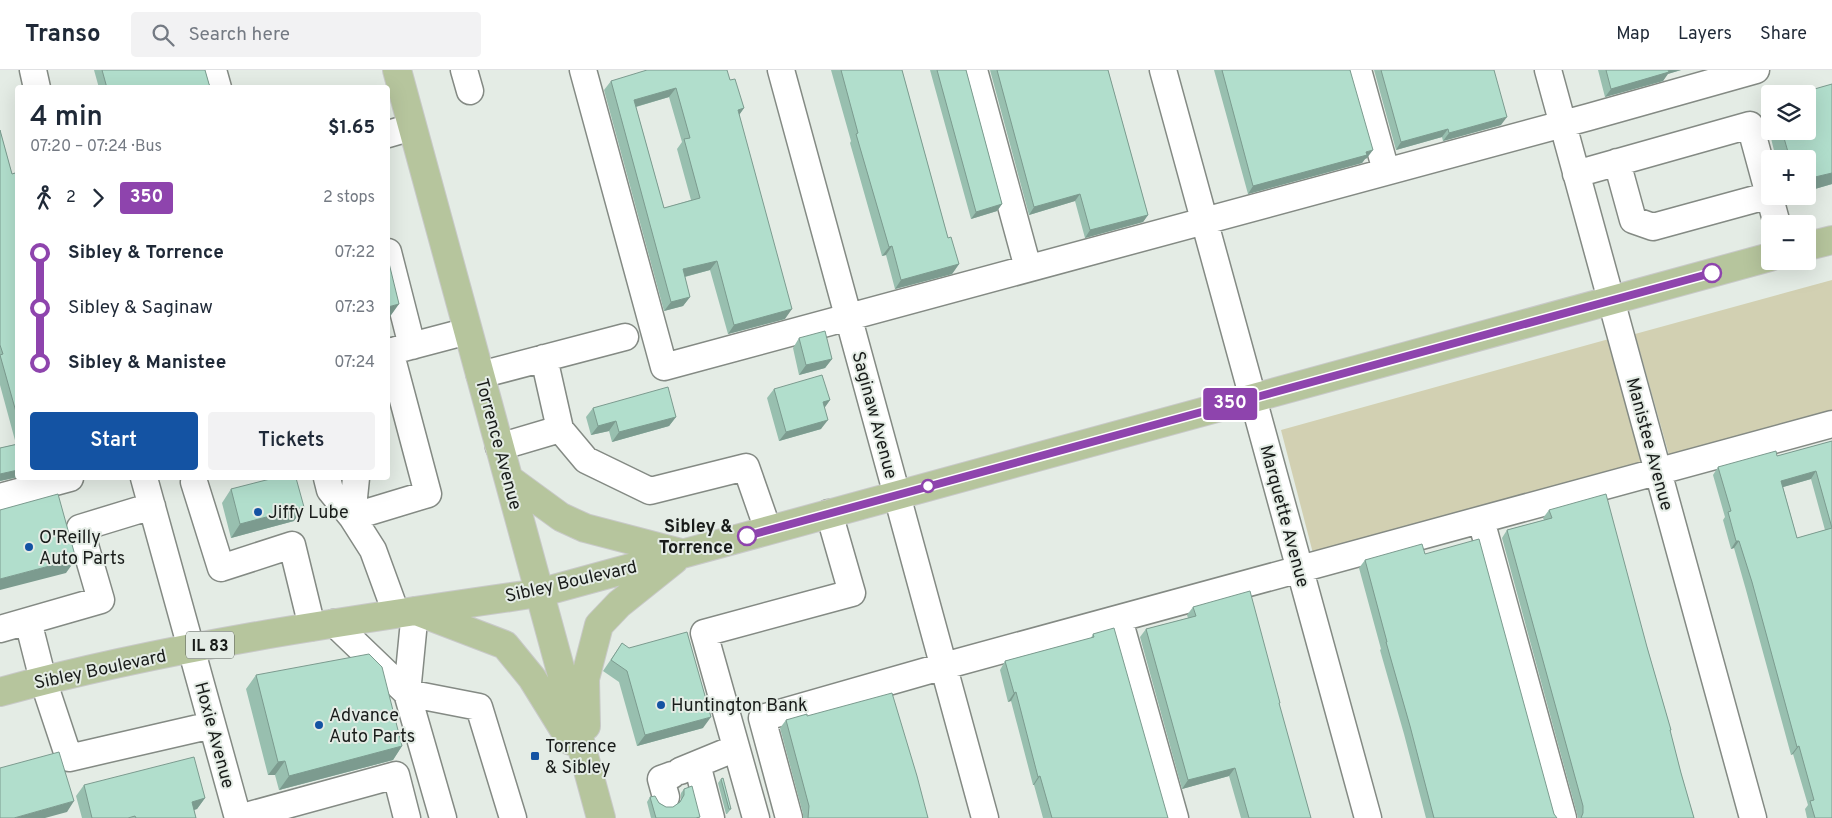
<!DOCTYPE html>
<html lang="en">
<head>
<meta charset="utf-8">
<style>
  body { margin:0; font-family:Overpass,sans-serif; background:#f2f2f3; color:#1f2937; height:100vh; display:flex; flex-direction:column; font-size:19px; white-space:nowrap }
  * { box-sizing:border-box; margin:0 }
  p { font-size:16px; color:#747a83 }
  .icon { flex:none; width:28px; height:28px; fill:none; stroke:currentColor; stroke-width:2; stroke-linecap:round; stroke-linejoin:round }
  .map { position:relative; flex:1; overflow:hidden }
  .details { position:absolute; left:15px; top:15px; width:375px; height:395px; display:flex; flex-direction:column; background:#fff; border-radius:5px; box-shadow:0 5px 20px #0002 }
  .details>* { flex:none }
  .badge { padding:0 10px; border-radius:4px; font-size:18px; line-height:32px }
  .fabs { position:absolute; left:1761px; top:15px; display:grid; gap:10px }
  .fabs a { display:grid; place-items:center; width:55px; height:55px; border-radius:5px; background:#fff; box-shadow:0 5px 20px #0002; font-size:25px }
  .map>.badge { position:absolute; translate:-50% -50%; box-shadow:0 0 0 2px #fff }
  .legs { display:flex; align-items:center; gap:8px; height:55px; padding:0 15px; font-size:16px }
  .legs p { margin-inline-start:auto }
  .head { display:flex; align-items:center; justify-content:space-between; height:85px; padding:0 15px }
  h1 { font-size:28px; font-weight:600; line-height:38px }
  .primary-button { display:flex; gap:10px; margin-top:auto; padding:10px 15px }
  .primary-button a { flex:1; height:58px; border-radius:5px; background:#1453a3; color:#fff; font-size:20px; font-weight:600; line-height:58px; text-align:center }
  .primary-button a+a { background:#f2f2f3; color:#1f2937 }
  ul { padding:0 15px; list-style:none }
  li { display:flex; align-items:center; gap:18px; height:55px; font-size:19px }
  li i { display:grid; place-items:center; width:8px; height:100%; margin:0 6px; background:currentColor }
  li i::after { content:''; width:12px; height:12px; margin:-6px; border:4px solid; border-radius:50%; background:#fff }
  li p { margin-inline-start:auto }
  li:first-child i { background:linear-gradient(#0000 50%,currentColor 0) }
  li:last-child i { background:linear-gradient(currentColor 50%,#0000 0) }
  header { display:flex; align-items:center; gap:30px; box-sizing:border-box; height:70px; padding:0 25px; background:#fff; border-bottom:1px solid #e0e1e3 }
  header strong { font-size:24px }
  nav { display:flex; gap:28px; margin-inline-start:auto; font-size:18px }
  .search { width:350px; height:45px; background:#f2f2f3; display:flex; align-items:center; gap:12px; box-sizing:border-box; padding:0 18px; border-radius:5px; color:#747a83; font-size:19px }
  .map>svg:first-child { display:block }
  .green { fill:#d2d0b2 }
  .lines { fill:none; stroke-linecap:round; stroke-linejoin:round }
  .minor-casing { stroke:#848a84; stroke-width:29 }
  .major-casing { stroke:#c8c9c8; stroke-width:30 }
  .minor { stroke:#fff; stroke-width:26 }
  .major { stroke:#b6c59d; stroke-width:28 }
  .wall { fill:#98bfaf; fill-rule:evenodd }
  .shaded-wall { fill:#7c9b8f }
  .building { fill:#b1decc; stroke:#7c9b8f; fill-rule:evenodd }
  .line-1-casing { stroke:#fff; stroke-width:11 }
  .line-1 { stroke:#8e44ad; stroke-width:8 }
  .stop-1-dot { fill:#fff; stroke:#8e44ad; stroke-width:2.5 }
  .poi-dot { fill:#1453a3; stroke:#e4ece5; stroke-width:2 }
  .labels { text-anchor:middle; stroke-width:4; stroke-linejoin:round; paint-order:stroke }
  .shield { fill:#e4ece5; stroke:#565a57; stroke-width:1 }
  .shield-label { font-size:16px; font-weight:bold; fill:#191c1a }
  .street-label { font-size:18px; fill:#191c1a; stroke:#e4ece5 }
  .poi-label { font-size:18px; fill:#191c1a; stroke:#e4ece5; text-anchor:start }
  .stop-label { font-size:18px; font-weight:bold; fill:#191c1a; stroke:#e4ece5; text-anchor:end }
</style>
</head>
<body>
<header>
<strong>Transo</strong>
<div class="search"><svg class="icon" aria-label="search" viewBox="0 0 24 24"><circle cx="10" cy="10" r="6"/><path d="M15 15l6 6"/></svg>Search here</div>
<nav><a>Map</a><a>Layers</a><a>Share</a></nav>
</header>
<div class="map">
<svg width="1832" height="748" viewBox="0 0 1832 748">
  <rect width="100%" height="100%" fill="#e4ece5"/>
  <path class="green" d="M1832,210V349L1671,392L1635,264Z
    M1609,269L1644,400L1315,491L1281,360Z"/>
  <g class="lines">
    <defs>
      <path id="minor" d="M33,0L37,18
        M213,0L218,18
        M464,0L470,21
        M583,0L664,297L1589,47L1756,0
        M781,0L985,748
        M974,0L1028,198
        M1163,0L1368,748
        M1358,0L1386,101
        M1548,0L1753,748
        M388,64L412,57
        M1617,92L1633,150L1653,157L1770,125
        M1576,104L1750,55L1777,154
        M388,182L412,276
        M396,280L468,261
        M544,288L560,359
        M480,305L625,267
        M499,377L560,359L586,390L650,421L746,397L768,460
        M144,408L238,748
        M327,408L330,420L352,447L373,480L396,543
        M194,412L221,498L292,475L312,557
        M0,427L70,408
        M352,447L428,424L390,281
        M352,447L356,408
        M1481,450L1563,748
        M415,541L407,623L443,748
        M1119,549L1175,748
        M28,551L43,610L69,688L212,655
        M334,553L407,623L479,637L513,748
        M0,559L101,530L80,458L152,436
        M697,694L711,748
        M680,701L736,678
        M666,727L661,709L672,705
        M239,748L396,705L407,748
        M756,748L704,563L852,523L829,443
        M789,748L762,648L944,596L1832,354"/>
      <path id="major" d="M397,0L601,748
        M1808,176L1832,170
        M509,409L561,447L585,458L681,483
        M416,541L505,575L532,608L571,671
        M0,622C176,574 359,549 539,523L1770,187
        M586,656L585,609L599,555L619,534L674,490"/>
    </defs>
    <use href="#minor" class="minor-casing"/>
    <use href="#major" class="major-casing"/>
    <use href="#minor" class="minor"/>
    <use href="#major" class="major"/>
  </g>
  <path class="wall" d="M94,0H205L209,14L211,18H99Z
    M831,0H902L948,168L959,194L952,204L895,219L886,185L882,186L850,73L851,71Z
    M930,0H966L1002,134L997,141L971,149Z
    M990,0H1108L1148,145L1143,152L1085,168L1075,131L1029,145Z
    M1214,0H1350L1367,88L1365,89L1362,93L1248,124Z
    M1374,0H1494L1501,55L1443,71L1442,67L1396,80Z
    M1598,0H1681L1667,4L1663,11L1605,27Z
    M730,10L744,38L739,45L785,249L728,264L710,200L685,207L690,227L683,236L664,241L604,20L611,11ZM669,27L682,72L677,79L691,130L664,138L636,37Z
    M1832,14V114L1808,121V89H1776L1770,64L1772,61H1808Z
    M0,60L12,104L18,111V407L0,411V378L16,374L0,315Z
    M799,268L832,289L825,298L799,305L793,278Z
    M774,319L830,330L824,338L821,359L779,371L767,328Z
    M593,338L676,347L669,356L612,372L609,361L591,365L586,347Z
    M1832,371V748H1807L1805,739L1808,735L1793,684L1791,685L1746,520L1734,478L1731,479L1723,450L1725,447L1713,405L1718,397L1777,386ZM1811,409L1825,460L1797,468L1783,417Z
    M231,419L294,451L231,468L222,433Z
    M1549,440L1647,577L1671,660L1670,661L1681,703L1694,748H1578L1577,744L1502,468L1507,460L1544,450L1543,448Z
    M1425,484L1554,744L1557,748H1426L1404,664L1380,580L1381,579L1359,498L1365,490Z
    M1193,537L1279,635L1311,748H1241L1229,706L1182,719L1140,567L1146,559L1188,548L1187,545Z
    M1093,564L1168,748H1043L1034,715H1033L1011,631L1008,632L1000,600L1005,591L1091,568Z
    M622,573L703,658L637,676L619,612L603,601Z
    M256,605L402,676L393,690L279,720L275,705H268L246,619Z
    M807,646L928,748H803V744L780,658L786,650Z
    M721,709L731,739L727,744H726L718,713Z
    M84,715L205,728L197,739L194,740L196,748H82L76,726Z
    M684,719L700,747L699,748H651L647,732L650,727L666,737H673L679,733L681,730V723Z"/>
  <path class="shaded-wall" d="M1665,0H1681L1668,4L1663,11L1605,27L1611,19Z
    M676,18L669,27L628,39L634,30Z
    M744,38L737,48L738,40Z
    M1507,47L1501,55L1443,71L1449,63Z
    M1448,59L1442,67L1396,80L1401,72Z
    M1373,80L1367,88L1365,89L1362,93L1248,124L1253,116Z
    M1832,103V114L1808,121V111L1815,107Z
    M1080,124L1075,131L1029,145L1034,137Z
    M1002,134L997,141L971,149L976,142Z
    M1148,145L1143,152L1085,168L1090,160Z
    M892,176L886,185L882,186L889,177Z
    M717,191L710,200L676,209L683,199Z
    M959,194L952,204L895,219L901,210Z
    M690,227L683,236L664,241L671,232Z
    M399,234L389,248H388V237Z
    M792,239L785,249L728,264L734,255Z
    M832,289L825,298L799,305L806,295Z
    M830,330L823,340V332Z
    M676,347L669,356L612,372L619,362Z
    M828,350L821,359L779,371L786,362Z
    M616,351L609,361L591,365L598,356Z
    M18,400V407L0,411V404Z
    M1816,401L1811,409L1776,419L1781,411Z
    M304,437L294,451L231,468L240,454Z
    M1736,471H1739L1734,478L1731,479Z
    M76,489L66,503L0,520V509Z
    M1016,622L1011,631L1008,632L1014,623Z
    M711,647L703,658L637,676L645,665Z
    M402,676L393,690L279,720L289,706Z
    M1799,676L1793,684L1791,685L1797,677Z
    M285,691L275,705H268L278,692Z
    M1235,698L1229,706L1182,719L1188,710Z
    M1040,706L1034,715H1033L1038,707Z
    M205,728L197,739L184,743L192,732Z
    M74,731L67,742L45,748H14Z"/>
  <path class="building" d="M102,0H205L209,14L211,18H107Z
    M647,0H727L730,10L735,9L744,38L738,40L792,239L734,255L717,191L683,199L690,227L671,232L611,11ZM676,18L690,68L684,69L700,128L664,138L634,30Z
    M841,0H902L948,168L951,167L959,194L901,210L892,176L889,177L856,64L858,63Z
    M937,0H966L1002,134L976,142Z
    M997,0H1108L1148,145L1090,160L1080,124L1034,137Z
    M1222,0H1350L1373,80L1366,82L1367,85L1253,116Z
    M1381,0H1494L1507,47L1449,63L1448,59L1401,72Z
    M1606,0H1668L1669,2L1611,19Z
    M1832,14V103L1815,107V109L1808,111V89H1790L1782,61H1808V24H1797Z
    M0,60L12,104L15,103L18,111V349L0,285L3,284L0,275Z
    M388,189L399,234L388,237Z
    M825,261L832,289L806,295L799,268Z
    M822,305L830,330L823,332L828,350L786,362L774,319Z
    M668,317L676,347L619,362L616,351L598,356L593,338Z
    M1832,371V748H1815L1810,731L1814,730L1799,676L1797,677L1752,512L1739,471H1736L1728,442L1731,441L1718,397L1776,381L1777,386ZM1816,401L1832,458L1797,468L1781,411Z
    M18,374V400L0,404V378Z
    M274,408H296L304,437L240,454L231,419Z
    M58,424L76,489L0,509V440Z
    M1606,424L1647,577L1671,660H1670L1681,703L1694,748H1581L1583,743V736L1507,460L1552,448L1549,440Z
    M1479,469L1554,744L1557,748H1434L1410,656L1386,572H1387L1365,490L1422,474L1425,484Z
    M1250,521L1280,633H1279L1311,748H1249L1235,698L1188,710L1146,559L1196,546L1193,537Z
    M1114,558L1168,748H1052L1040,706L1038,707L1016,622L1014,623L1005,591L1094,567L1093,564Z
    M687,562L711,647L645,665L627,601L611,590L622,573L629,578Z
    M369,584L382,597L402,676L289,706L285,691L278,692L256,605Z
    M892,623L917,706L928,748H808L809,736L786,650L807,644V646Z
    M59,682L74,731L14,748H0V698Z
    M194,687L205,728L192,732L196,748H136L135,746L128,748H92L84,715Z
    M723,708L731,739H729L721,709Z
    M692,716L700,747L696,748H656L650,727L655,726L659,733L666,737H673L680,732L684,725V719Z"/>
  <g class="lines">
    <defs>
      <path id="line-1" d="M747,466L1712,203"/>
    </defs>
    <use href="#line-1" class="line-1-casing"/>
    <use href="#line-1" class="line-1"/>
  </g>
  <g class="stop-1-dot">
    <circle cx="1712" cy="203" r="9"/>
    <circle cx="928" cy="416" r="6"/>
    <circle cx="747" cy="466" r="9"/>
  </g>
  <g class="poi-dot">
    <circle cx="258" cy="442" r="5"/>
    <circle cx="29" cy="477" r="5"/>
    <circle cx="661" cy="635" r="5"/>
    <circle cx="319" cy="655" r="5"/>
    <rect x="530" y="681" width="10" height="10" rx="2.5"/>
  </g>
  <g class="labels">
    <rect class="shield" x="186" y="561.5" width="48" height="27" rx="4"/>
    <g class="shield-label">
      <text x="210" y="581">IL 83</text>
    </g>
    <g class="street-label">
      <text transform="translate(875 345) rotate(75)" y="6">Saginaw Avenue</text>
      <text transform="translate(499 374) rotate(75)" y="6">Torrence Avenue</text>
      <text transform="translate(1650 374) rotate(75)" y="6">Manistee Avenue</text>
      <text transform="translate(1285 446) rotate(75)" y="6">Marquette Avenue</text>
      <text transform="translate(571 511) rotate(-13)" y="6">Sibley Boulevard</text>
      <text transform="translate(100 599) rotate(-12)" y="6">Sibley Boulevard</text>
      <text transform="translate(215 665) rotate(75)" y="6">Hoxie Avenue</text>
    </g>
    <g class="poi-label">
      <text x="268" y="448">Jiffy Lube</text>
      <text x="39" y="473">O'Reilly<tspan x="39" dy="21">Auto Parts</tspan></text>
      <text x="671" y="641">Huntington Bank</text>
      <text x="329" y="651">Advance<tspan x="329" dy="21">Auto Parts</tspan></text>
      <text x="545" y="682">Torrence<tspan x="545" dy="21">&amp; Sibley</tspan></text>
    </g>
    <g class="stop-label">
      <text x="733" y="462">Sibley &amp;<tspan x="733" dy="21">Torrence</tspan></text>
    </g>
  </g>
</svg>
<div class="fabs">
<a><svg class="icon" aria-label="layers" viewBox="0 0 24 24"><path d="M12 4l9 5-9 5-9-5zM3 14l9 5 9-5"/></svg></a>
<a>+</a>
<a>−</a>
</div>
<b class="badge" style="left:1230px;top:334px;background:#8e44ad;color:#fff">350</b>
<section class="details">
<div class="head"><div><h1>4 min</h1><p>07:20 – 07:24 · Bus</p></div><b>$1.65</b></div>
<div class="legs"><svg class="icon" aria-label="walk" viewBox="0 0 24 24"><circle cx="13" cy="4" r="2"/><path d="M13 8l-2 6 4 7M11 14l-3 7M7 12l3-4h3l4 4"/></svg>2<svg class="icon" aria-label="forward" viewBox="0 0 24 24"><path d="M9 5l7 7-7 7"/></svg><b class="badge" style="background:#8e44ad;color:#fff">350</b><p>2 stops</p></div>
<ul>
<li><i style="color:#8e44ad"></i><b>Sibley &amp; Torrence</b><p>07:22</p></li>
<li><i style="color:#8e44ad"></i><span>Sibley &amp; Saginaw</span><p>07:23</p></li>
<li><i style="color:#8e44ad"></i><b>Sibley &amp; Manistee</b><p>07:24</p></li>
</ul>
<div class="primary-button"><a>Start</a><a>Tickets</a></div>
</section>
</div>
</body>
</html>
